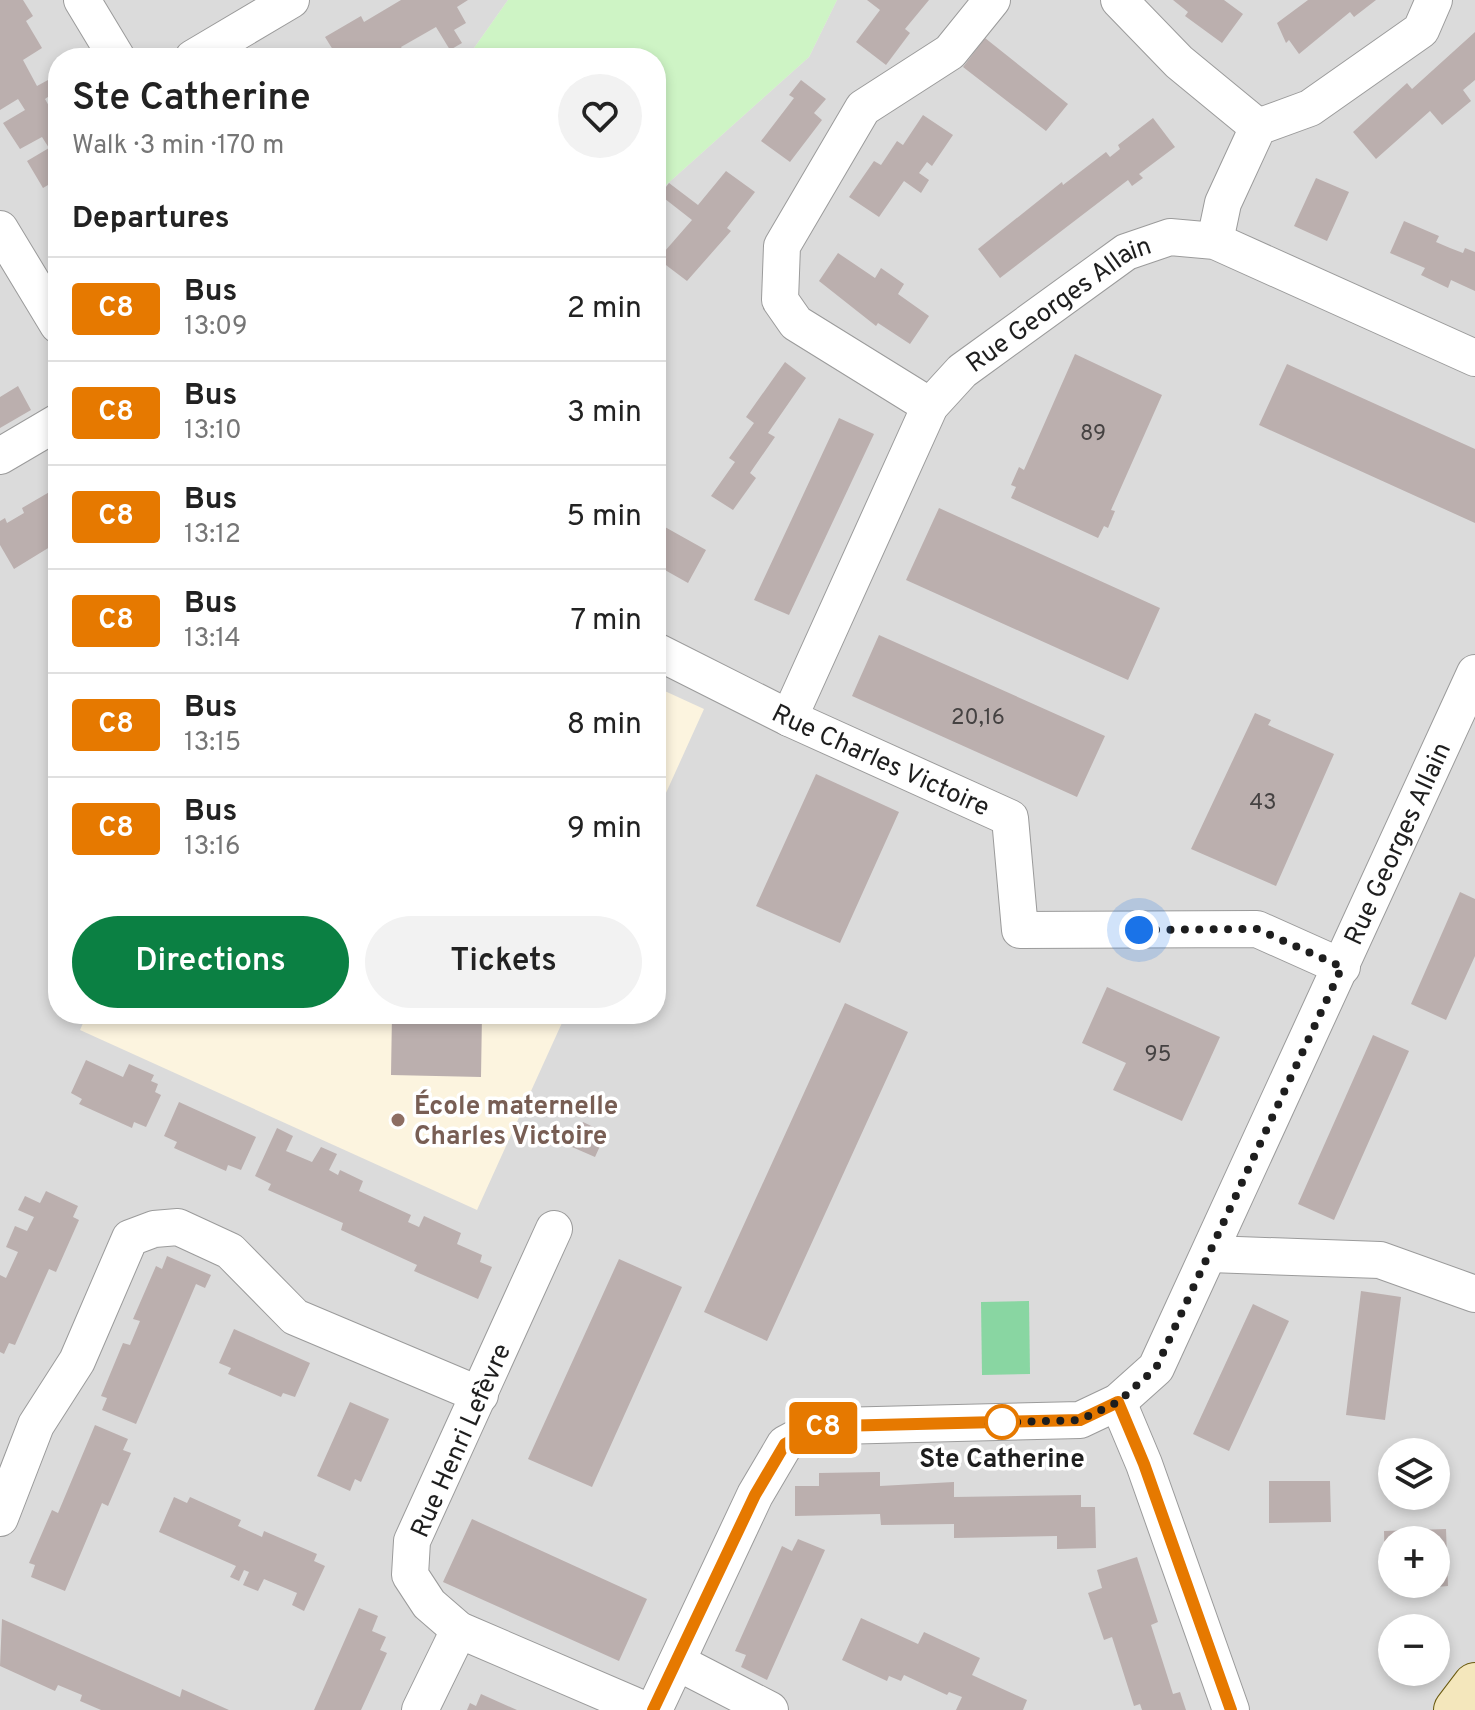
<!DOCTYPE html>
<html lang="en">
<head>
<meta charset="utf-8">
<style>
  body { margin:0; font-family:Overpass,sans-serif; background:#f2f2f2; color:#222; height:100vh; display:flex; flex-direction:column; font-size:30px; white-space:nowrap }
  * { box-sizing:border-box; margin:0 }
  p { font-size:26px; color:#767676 }
  .icon { flex:none; width:44px; height:44px; fill:none; stroke:currentColor; stroke-width:2; stroke-linecap:round; stroke-linejoin:round }
  .map { position:relative; flex:1; overflow:hidden }
  .panel { position:absolute; left:48px; top:48px; width:618px; height:976px; display:flex; flex-direction:column; background:#fff; border-radius:32px; box-shadow:0 4px 12px #0003 }
  .panel>* { flex:none }
  .badge { padding:0 16px; border-radius:6px; font-size:28px; line-height:52px }
  .tools { position:absolute; left:1378px; top:1438px; display:grid; gap:16px }
  .tools a { display:grid; place-items:center; width:72px; height:72px; border-radius:50%; background:#fff; box-shadow:0 4px 12px #0003; font-size:40px }
  .you { position:absolute; width:40px; height:40px; margin:-20px; border:6px solid #fff; border-radius:50%; background:#1a73e8; box-shadow:0 0 0 12px #1a73e833 }
  .map>.badge { position:absolute; translate:-50% -50%; box-shadow:0 0 0 4px #fff }
  h2 { padding:0 24px; font-size:30px; line-height:72px }
  .round { display:grid; place-items:center; flex:none; width:84px; height:84px; border-radius:42px; background:#f2f2f2 }
  .summary { display:flex; align-items:center; justify-content:space-between; height:136px; padding:0 24px }
  h1 { font-size:38px; font-weight:600; line-height:60px }
  .cta { display:flex; gap:16px; margin-top:auto; padding:16px 24px }
  .cta a { flex:1; height:92px; border-radius:48px; background:#0b8043; color:#fff; font-size:32px; font-weight:600; line-height:92px; text-align:center }
  .cta a+a { background:#f2f2f2; color:#222 }
  ul { padding:0; list-style:none }
  li { display:flex; align-items:center; gap:24px; height:104px; padding:0 24px; border-top:2px solid #e0e0e0 }
  li div { flex:1 }
  li b { display:block; font-size:30px }
  li em { font-style:normal }
  li .badge { min-width:88px; font-weight:700; text-align:center }
  .map>svg:first-child { display:block }
  .residential { fill:#dbdbdb; fill-rule:evenodd }
  .education { fill:#fcf4df }
  .park { fill:#cef4c5 }
  .pitch { fill:#89d6a2 }
  .building { fill:#bbafae }
  .lines { fill:none; stroke-linecap:round; stroke-linejoin:round }
  .street-casing { stroke:#9b9b9b; stroke-width:38 }
  .secondary-casing { stroke:#6b5a0e; stroke-width:46 }
  .street { stroke:#fff; stroke-width:36 }
  .secondary { stroke:#f4e7bc; stroke-width:44 }
  .line-casing { stroke:#fff; stroke-width:18 }
  .line { stroke:#e67900; stroke-width:12 }
  .walk { stroke:#1e1e1e; stroke-width:8; stroke-dasharray:0 14.4 }
  .education-dot { fill:#8d6e63; stroke:#fff; stroke-width:3 }
  .stop-dot { fill:#fff; stroke:#e67900; stroke-width:4 }
  .labels { text-anchor:middle; stroke-width:7; stroke-linejoin:round; paint-order:stroke }
  .number-label { font-size:22px; fill:#454242 }
  .street-label { font-size:26px; fill:#1e1e1e; stroke:#fff }
  .education-label { font-size:26px; font-weight:bold; fill:#785e54; stroke:#fff; text-anchor:start }
  .stop-label { font-size:26px; font-weight:bold; fill:#1e1e1e; stroke:#fff }
</style>
</head>
<body>
<div class="map">
<svg width="1475" height="1710" viewBox="0 0 1475 1710">
  <rect width="100%" height="100%" fill="#eee8e4"/>
  <path class="residential" d="M0,0H508L467,58H58V1014H656V194L809,57L837,0H1475V1710H0ZM1392,1452H1436V1496H1392ZM1392,1540H1436V1584H1392ZM1392,1628H1436V1672H1392Z"/>
  <path class="education" d="M656,687L704,709L656,815Z
    M87,1014H566L477,1210L80,1030Z"/>
  <path class="park" d="M508,0H837L809,57L656,194V58H467Z"/>
  <path class="pitch" d="M1029,1301L1030,1374L982,1375L981,1302Z"/>
  <path class="building" d="M0,0H23L33,16L26,21L42,48L23,60L37,86L48,80L55,92L45,99L58,122V179L43,188L27,161L49,148L42,137L20,149L3,123L25,110L18,99L0,110Z
    M401,0H468L457,7L466,23L454,30L462,43L450,50L436,27L401,47L408,58H338L325,37L361,16L364,22Z
    M867,0H929L905,29L910,33L886,65L856,42L880,10Z
    M1173,0H1224L1243,14L1222,43L1185,16L1188,12Z
    M1308,0H1376L1354,17L1350,12L1299,54L1289,40L1286,43L1277,23Z
    M1475,32V80L1463,90L1471,101L1442,125L1430,111L1376,159L1353,132L1407,83L1412,89Z
    M985,38L1068,104L1046,131L963,67Z
    M801,80L826,99L814,113L822,120L790,162L761,141L794,98L789,95Z
    M923,115L953,135L932,166L927,162L919,173L929,180L921,193L904,181L879,217L849,197L874,161L881,165L897,141L903,145Z
    M1153,118L1175,147L1139,174L1143,178L1132,186L1128,180L1000,278L978,249L1062,182L1063,185L1106,152L1110,157L1120,149L1118,145Z
    M726,171L755,192L727,228L731,231L687,281L658,259L692,220L660,195L669,183L698,205Z
    M1316,178L1349,192L1327,241L1294,226Z
    M1404,221L1439,236L1436,242L1450,248L1463,253L1465,248L1475,252V291L1451,280L1448,288L1421,275L1425,268L1390,253Z
    M838,253L875,278L881,268L904,284L898,294L929,316L910,344L878,323L876,326L819,281Z
    M1075,354L1162,395L1111,510L1115,511L1108,528L1104,526L1098,538L1011,498L1016,487L1011,485L1019,467L1024,470Z
    M785,362L806,378L768,433L775,437L750,473L756,478L733,510L711,496L735,462L729,458L754,423L746,417Z
    M1287,364L1475,449V523L1259,425Z
    M18,386L31,410L0,428V397Z
    M839,418L874,434L789,615L754,600Z
    M58,487V542L14,569L0,545V521L5,518L7,523L24,513L22,508Z
    M939,508L1160,608L1128,680L906,580Z
    M656,522L706,550L688,583L656,565Z
    M879,635L1105,736L1077,797L852,696Z
    M1255,713L1271,720L1268,725L1334,754L1276,886L1191,849Z
    M816,774L899,812L840,943L756,906Z
    M1460,892L1475,899V956L1446,1020L1411,1004Z
    M1107,987L1220,1037L1182,1121L1113,1090L1126,1063L1082,1043Z
    M845,1003L908,1032L767,1341L704,1312Z
    M392,1014H482L481,1077L391,1075Z
    M1373,1035L1409,1051L1334,1220L1298,1204Z
    M86,1060L123,1077L129,1064L154,1075L151,1081L158,1084L155,1092L161,1095L146,1127L134,1122L132,1128L79,1104L82,1099L71,1093Z
    M179,1102L256,1137L241,1170L228,1165L226,1171L174,1148L177,1142L164,1136Z
    M583,1122L606,1133L595,1157L572,1147Z
    M277,1128L293,1136L286,1151L312,1162L321,1147L337,1154L329,1170L338,1175L340,1170L363,1181L359,1191L411,1215L408,1222L419,1227L424,1216L461,1233L457,1244L482,1255L480,1262L492,1267L478,1299L414,1271L417,1265L341,1230L343,1223L268,1190L271,1184L255,1176Z
    M46,1191L78,1206L73,1217L79,1220L56,1272L49,1269L15,1345L9,1343L4,1354L0,1352V1275L6,1278L18,1252L6,1247L15,1226L27,1231L34,1217L18,1210L25,1196L40,1203Z
    M167,1256L211,1275L205,1288L196,1284L136,1424L102,1410L107,1398L101,1396L123,1343L130,1345L140,1321L133,1319L156,1266L162,1269Z
    M619,1259L682,1287L592,1487L528,1459Z
    M1361,1291L1401,1297L1385,1420L1346,1415Z
    M1253,1304L1289,1321L1229,1451L1193,1434Z
    M234,1329L310,1363L295,1397L283,1393L281,1397L228,1374L231,1368L219,1363Z
    M350,1402L389,1419L361,1482L355,1479L350,1491L317,1476Z
    M95,1425L128,1439L123,1450L131,1453L108,1506L102,1503L65,1591L31,1577L35,1565L29,1563L52,1510L58,1513Z
    M880,1472V1486L954,1482V1497L1081,1495V1507H1095L1096,1548L1057,1549V1536L954,1538V1524L881,1525L880,1514L795,1516V1486H819V1473Z
    M1269,1481H1330L1331,1522L1269,1523Z
    M174,1497L187,1503L190,1497L241,1520L238,1526L251,1532L262,1537L264,1531L317,1554L314,1561L325,1566L304,1611L292,1605L297,1593L264,1579L258,1591L243,1585L249,1572L244,1570L239,1581L230,1577L236,1566L159,1532Z
    M472,1519L647,1599L619,1661L443,1582Z
    M1446,1529L1448,1586L1436,1587V1540H1392V1570H1385L1384,1531Z
    M798,1539L825,1550L767,1680L741,1667L746,1655L735,1651L782,1546L792,1551Z
    M1137,1557L1158,1622L1151,1625L1173,1694L1180,1692L1186,1710H1142L1140,1704L1134,1706L1112,1637L1104,1640L1088,1593L1102,1588L1097,1570Z
    M359,1608L378,1616L372,1631L386,1637L380,1650L387,1653L361,1710H314Z
    M861,1618L918,1644L924,1632L980,1658L972,1675L1027,1700L1023,1710H956L962,1697L949,1692L947,1695L904,1675L901,1681L889,1676L887,1681L842,1660Z
    M2,1619L180,1697L182,1689L229,1710H101L80,1701L82,1695L58,1685L55,1691L0,1666Z
    M481,1694L517,1710H467L470,1703L476,1706Z"/>
  <g class="lines">
    <defs>
      <g id="street">
        <path d="M82,0L117,58"/>
        <path d="M1119,0L1179,62L1258,127"/>
        <path d="M193,58L291,0"/>
        <path d="M0,229L58,325"/>
        <path d="M1215,241L1223,203L1258,127L1310,108L1421,30L1434,0"/>
        <path d="M930,406L796,323L780,300L782,246L863,108L950,52L992,0"/>
        <path d="M0,456L58,422"/>
        <path id="s1" d="M656,651L789,718L1010,818L1020,930L1257,929L1342,967"/>
        <path id="s2" d="M789,718L930,406L962,371L1126,252L1170,237L1215,241L1475,358"/>
        <path d="M554,1229L412,1541L410,1575L429,1604L459,1630L645,1710"/>
        <path d="M1210,1254L1380,1260L1475,1294"/>
        <path d="M1118,1402L1144,1464L1231,1710"/>
        <path d="M0,1518L36,1425L77,1361L130,1238L154,1229L178,1227L230,1251L295,1317L480,1395"/>
        <path d="M677,1662L770,1710"/>
        <path d="M420,1710L459,1630"/>
        <path id="s3" d="M654,1710L755,1495L785,1444L811,1430L836,1426L1080,1420L1118,1402L1156,1368L1475,673"/>
      </g>
      <path id="secondary" d="M1456,1710L1475,1685"/>
    </defs>
    <use href="#street" class="street-casing"/>
    <use href="#secondary" class="secondary-casing"/>
    <use href="#street" class="street"/>
    <use href="#secondary" class="secondary"/>
  </g>
  <g class="lines">
    <defs>
      <path id="line" d="M653,1710L755,1495L785,1444L811,1430L836,1426L1080,1420L1118,1402L1144,1464L1231,1710"/>
    </defs>
    <use href="#line" class="line-casing"/>
    <use href="#line" class="line"/>
    <path class="walk" d="M1002,1422L988,1423L1080,1420L1118,1402L1156,1368L1342,967L1257,929L1139,930"/>
  </g>
  <circle class="education-dot" cx="398" cy="1120" r="8"/>
  <circle class="stop-dot" cx="1002" cy="1422" r="16"/>
  <g class="labels">
    <g class="number-label">
      <text x="1093" y="440">89</text>
      <text x="978" y="724">20,16</text>
      <text x="1263" y="809">43</text>
      <text x="1158" y="1061">95</text>
    </g>
    <g class="street-label">
      <text dy="9" stroke="none"><textPath href="#s2" startOffset="508">Rue Georges Allain</textPath></text>
      <text dy="9" stroke="none"><textPath href="#s1" startOffset="250">Rue Charles Victoire</textPath></text>
      <text dy="9" stroke="none"><textPath href="#s3" startOffset="1266">Rue Georges Allain</textPath></text>
      <text transform="translate(460 1440) rotate(-66)" y="9">Rue Henri Lefèvre</text>
    </g>
    <g class="education-label">
      <text x="414" y="1114">École maternelle<tspan x="414" dy="30">Charles Victoire</tspan></text>
    </g>
    <g class="stop-label">
      <text x="1002" y="1467">Ste Catherine</text>
    </g>
  </g>
</svg>
<div class="tools">
<a><svg class="icon" aria-label="layers" viewBox="0 0 24 24"><path d="M12 4l9 5-9 5-9-5zM3 14l9 5 9-5"/></svg></a>
<a>+</a>
<a>−</a>
</div>
<div class="you" style="left:1139px;top:930px"></div>
<b class="badge" style="left:823px;top:1428px;background:#e67900;color:#fff">C8</b>
<section class="panel">
<div class="summary"><div><h1>Ste Catherine</h1><p>Walk · 3 min · 170 m</p></div><a class="round"><svg class="icon" aria-label="heart" viewBox="0 0 24 24"><path d="M12 20l-8-8c-3-5 5-10 8-4 3-6 11-1 8 4z"/></svg></a></div>
<h2>Departures</h2>
<ul>
<li><span class="badge" style="background:#e67900;color:#fff">C8</span><div><b>Bus</b><p>13:09</p></div><em>2 min</em></li>
<li><span class="badge" style="background:#e67900;color:#fff">C8</span><div><b>Bus</b><p>13:10</p></div><em>3 min</em></li>
<li><span class="badge" style="background:#e67900;color:#fff">C8</span><div><b>Bus</b><p>13:12</p></div><em>5 min</em></li>
<li><span class="badge" style="background:#e67900;color:#fff">C8</span><div><b>Bus</b><p>13:14</p></div><em>7 min</em></li>
<li><span class="badge" style="background:#e67900;color:#fff">C8</span><div><b>Bus</b><p>13:15</p></div><em>8 min</em></li>
<li><span class="badge" style="background:#e67900;color:#fff">C8</span><div><b>Bus</b><p>13:16</p></div><em>9 min</em></li>
</ul>
<div class="cta"><a>Directions</a><a>Tickets</a></div>
</section>
</div>
</body>
</html>
